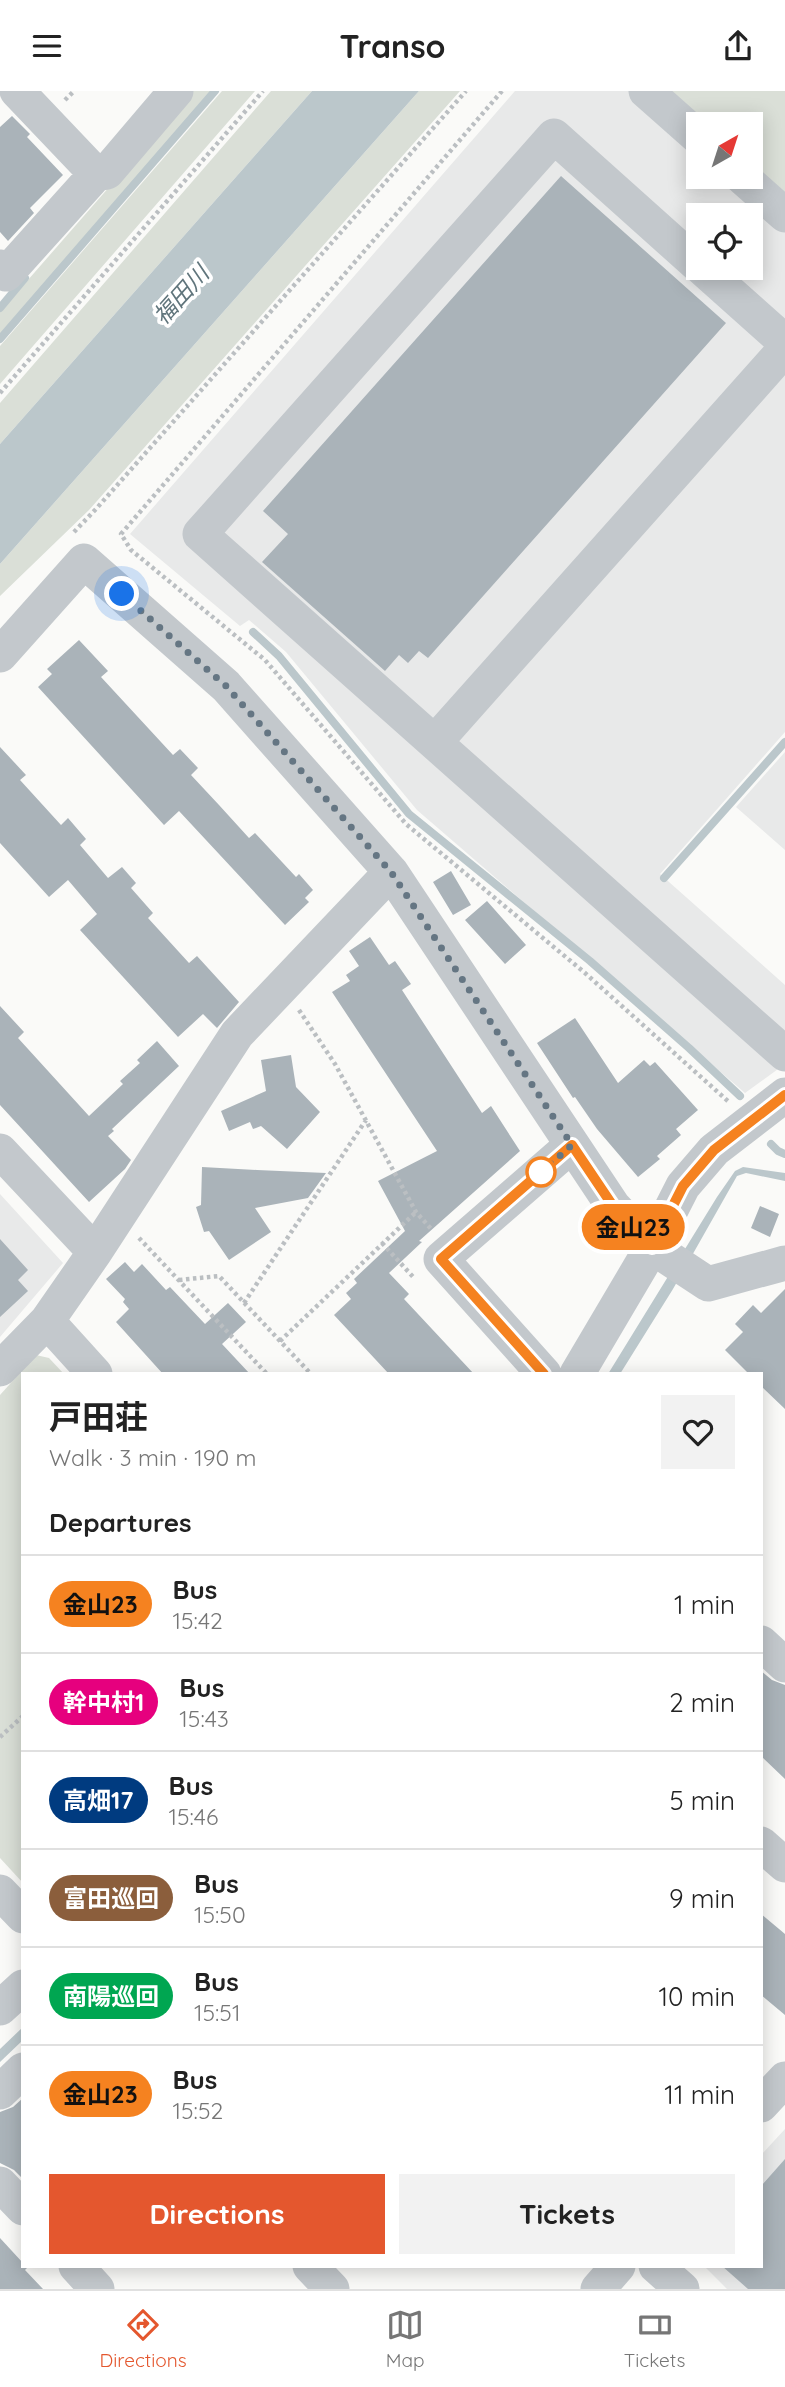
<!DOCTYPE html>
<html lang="en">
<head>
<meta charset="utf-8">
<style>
  body { margin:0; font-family:Quicksand,"Noto Sans JP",sans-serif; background:#f2f2f2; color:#222; height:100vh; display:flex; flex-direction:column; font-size:26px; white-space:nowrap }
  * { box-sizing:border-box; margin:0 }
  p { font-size:23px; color:#767676 }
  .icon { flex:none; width:38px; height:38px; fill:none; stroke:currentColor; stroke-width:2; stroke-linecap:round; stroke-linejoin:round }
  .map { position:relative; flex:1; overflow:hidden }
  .panel { position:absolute; left:21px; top:1281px; width:742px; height:896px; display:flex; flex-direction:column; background:#fff; border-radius:0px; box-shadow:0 4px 18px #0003 }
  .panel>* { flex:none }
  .badge { padding:0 14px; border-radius:23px; font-size:24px; line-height:46px }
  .needle { width:46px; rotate:39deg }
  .buttons { position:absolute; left:686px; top:21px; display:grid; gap:14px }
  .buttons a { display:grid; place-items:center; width:77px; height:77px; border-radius:0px; background:#fff; box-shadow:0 4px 18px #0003; font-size:35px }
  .you { position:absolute; width:35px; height:35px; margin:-18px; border:5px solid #fff; border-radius:50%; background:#1a73e8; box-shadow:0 0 0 10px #1a73e833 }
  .map>.badge { position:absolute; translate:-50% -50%; box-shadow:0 0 0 4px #fff }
  h2 { padding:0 28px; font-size:26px; line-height:63px }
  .round { display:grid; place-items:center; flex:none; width:74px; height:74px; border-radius:0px; background:#f2f2f2 }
  .summary { display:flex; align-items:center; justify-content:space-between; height:119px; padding:0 28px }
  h1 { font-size:33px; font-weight:700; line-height:52px }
  .cta { display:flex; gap:14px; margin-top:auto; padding:14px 28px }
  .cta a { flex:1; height:80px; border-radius:0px; background:#e4572e; color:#fff; font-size:28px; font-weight:700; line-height:80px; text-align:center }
  .cta a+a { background:#f2f2f2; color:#222 }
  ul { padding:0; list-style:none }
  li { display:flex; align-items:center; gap:21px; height:98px; padding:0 28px; border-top:2px solid #e0e0e0 }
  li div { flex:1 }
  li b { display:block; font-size:26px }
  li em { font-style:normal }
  li .badge { min-width:77px; font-weight:700; text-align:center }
  header { display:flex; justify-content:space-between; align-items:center; height:91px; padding:0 28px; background:#fff; font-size:32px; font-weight:700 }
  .tabs { display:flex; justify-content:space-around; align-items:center; height:98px; border-top:2px solid #e0e0e0; background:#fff; font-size:19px; color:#767676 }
  .tabs a { display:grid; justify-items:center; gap:4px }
  .tabs .selected { color:#e4572e }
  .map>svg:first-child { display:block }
  .built { fill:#e8e9e9; fill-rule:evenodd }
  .green { fill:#dadfd7 }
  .water { fill:#bbc7cb }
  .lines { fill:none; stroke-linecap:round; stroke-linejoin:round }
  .stream { stroke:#bbc7cb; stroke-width:8 }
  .building { fill:#aab3b9 }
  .path { stroke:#bbbfc2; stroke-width:4.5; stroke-dasharray:3.5 3.5; stroke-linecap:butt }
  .minor { stroke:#c3c8cc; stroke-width:35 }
  .line-casing { stroke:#fff; stroke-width:16 }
  .line { stroke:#f58220; stroke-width:10 }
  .walk { stroke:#657683; stroke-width:7; stroke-dasharray:0 12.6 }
  .stop-dot { fill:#fff; stroke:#f58220; stroke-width:3.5 }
  .labels { text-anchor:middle; stroke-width:7; stroke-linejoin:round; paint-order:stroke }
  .water-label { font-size:23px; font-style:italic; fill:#60757c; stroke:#fff }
</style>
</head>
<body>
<header><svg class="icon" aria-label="menu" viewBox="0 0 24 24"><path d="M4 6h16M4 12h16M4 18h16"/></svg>Transo<svg class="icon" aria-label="share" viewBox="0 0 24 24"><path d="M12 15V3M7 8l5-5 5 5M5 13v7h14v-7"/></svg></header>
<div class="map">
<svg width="785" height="2198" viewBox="0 0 785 2198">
  <rect width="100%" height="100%" fill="#fafaf8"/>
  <path class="built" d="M515,0H637L698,56V86H731L785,135V641L660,783L785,894V973L745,1002L417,719L286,561L249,529L240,535L130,443ZM698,124H751V177H698Z
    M785,661V759L736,716Z
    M0,1103L63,1172L0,1246Z
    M785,2038V2198H727L704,2175H761V2064Z"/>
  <path class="green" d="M193,0H212L0,243V221Z
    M222,0H255L0,293V255Z
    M271,0H312L0,353V312Z
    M419,0H460L89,419L0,505V473Z
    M654,0H785V116L751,86V33H698Z
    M36,1264L49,1267L64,1283H23V1792L0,1767V1304Z"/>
  <path class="water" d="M312,0H419L0,473V353Z
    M743,1076L785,1082V1090L746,1082L737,1085L673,1198L620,1283H608L717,1106L735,1080Z
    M23,1936V1949L0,1971V1958Z"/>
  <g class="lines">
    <path class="stream" d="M0,217L25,187
      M0,248L215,0
      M253,541L279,565L409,723L590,870L689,957L740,1005
      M664,787L785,651
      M771,1053L778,1060L785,1063"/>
  </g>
  <path class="building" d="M12,25L30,43L27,46L63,84L30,117L34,122L8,150L0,141V36Z
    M561,85L726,232L428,567L419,560L408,572L399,564L385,580L262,471L288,443L263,420Z
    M79,549L108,580L101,586L173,664L180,658L198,677L191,684L219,714L249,747L255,742L296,786L299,783L313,799L305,807L309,811L285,834L179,720L164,734L38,596L52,583L47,578Z
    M0,656L26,684L20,689L61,734L68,727L86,748L80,754L108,787L122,776L136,792L131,797L153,822L148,827L189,872L197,865L239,911L217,937L203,923L178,946L80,839L97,823L68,789L49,806L0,752Z
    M451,780L471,814L453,824L433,791Z
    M487,810L526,854L505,873L465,829Z
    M370,846L389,874L395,870L411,893L402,899L482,1022L491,1015L520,1060L419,1150L422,1151L389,1182L409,1203L404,1208L474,1283H389L334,1224L351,1208L346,1202L357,1192L354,1188L405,1140L378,1090L437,1060L332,901L350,890L346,884L359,875L349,860Z
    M0,915L24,941L18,947L89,1025L123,993L120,990L140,972L137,969L157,950L179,975L112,1038L114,1040L108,1045L131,1069L125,1078L89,1111L0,1014Z
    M575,927L618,992L644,969L650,975L655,971L698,1019L676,1038L681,1044L657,1065L660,1068L638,1086L597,1038L575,1006L573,1007L537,952Z
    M291,964L296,996L320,1021L287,1058L261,1035L253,1038L250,1031L229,1040L221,1020L266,1000L261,969Z
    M202,1076L257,1079L326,1082L308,1107L255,1117L271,1141L229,1169L209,1140L204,1141L196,1116L201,1114Z
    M760,1115L779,1123L770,1146L751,1137Z
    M0,1148L28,1179L18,1189L28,1200L0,1226Z
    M125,1171L134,1181L142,1173L166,1199L170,1196L205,1233L228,1212L246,1231L222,1253L250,1283H163L116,1231L129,1218L123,1211L125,1208L106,1188Z
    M785,1198V1318L761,1295V1283H749L725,1259L743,1241L735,1233L753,1214L761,1222Z
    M761,1580L772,1589L785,1594V1688L761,1665Z
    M761,1823L785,1843V1924L761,1904Z
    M23,2007V2088L14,2079L0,2072V2021L13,2016Z
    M785,2068V2198H748L722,2175H761V2095Z
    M0,2147L23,2172V2175L27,2177L25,2179L43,2198H0Z"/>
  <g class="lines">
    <path class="path" d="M502,0L121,443L131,459L265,569L406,733L585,882L730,1012
      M65,9L74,0
      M0,302L263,0
      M74,441L96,418L466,0
      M299,919L335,973L416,1121L432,1139
      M139,1147L267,1283
      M382,1152L415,1188
      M179,1189L219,1185L311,1283
      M244,1212L366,1029
      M280,1250L416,1121
      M0,1646L23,1625"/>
    <path class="minor" d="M646,0L698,46
      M96,83L107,81L176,0
      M742,86L785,124
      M698,174L554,45L200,443L785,963
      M0,176L6,183L96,83L17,0
      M702,177L785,251
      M0,564L84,470L226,595L391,781L613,1115L652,1156L708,1193L785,1172
      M435,651L785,258
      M0,1060L95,1161
      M47,1230L95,1283
      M0,1278L47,1230L95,1161L237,943L391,781
      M544,1283L441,1168L572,1054
      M577,1283L652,1156L683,1095L714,1059L785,1004
      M761,1552L785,1574
      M761,1753L785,1774
      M0,1801L23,1825
      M0,1917L23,1896
      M0,2001L23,1979
      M761,2014L785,1988
      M0,2093L23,2117
      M76,2175L97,2198
      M310,2175L332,2198
      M656,2175L682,2198
      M598,2198L618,2175"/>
  </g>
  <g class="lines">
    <defs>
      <path id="line" d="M544,1283L441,1168L572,1054L613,1115L652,1156L683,1095L714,1059L785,1004"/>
    </defs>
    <use href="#line" class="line-casing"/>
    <use href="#line" class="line"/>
    <path class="walk" d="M122,503L226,595L391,781L572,1054L539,1083L541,1081"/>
  </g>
  <circle class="stop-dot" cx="541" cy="1081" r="14"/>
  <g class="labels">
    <g class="water-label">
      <text transform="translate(181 204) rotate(-48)" y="8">福田川</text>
    </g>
  </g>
</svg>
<div class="buttons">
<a><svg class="needle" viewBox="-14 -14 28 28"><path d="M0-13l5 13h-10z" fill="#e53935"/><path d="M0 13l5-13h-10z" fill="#767676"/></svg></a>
<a><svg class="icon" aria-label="locate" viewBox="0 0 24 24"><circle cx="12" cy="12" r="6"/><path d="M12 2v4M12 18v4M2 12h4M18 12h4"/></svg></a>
</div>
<div class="you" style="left:122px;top:503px"></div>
<b class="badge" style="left:633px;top:1136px;background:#f58220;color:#111">金山23</b>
<section class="panel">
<div class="summary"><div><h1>戸田荘</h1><p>Walk · 3 min · 190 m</p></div><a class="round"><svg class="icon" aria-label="heart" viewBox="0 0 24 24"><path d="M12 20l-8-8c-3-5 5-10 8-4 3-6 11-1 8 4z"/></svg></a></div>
<h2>Departures</h2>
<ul>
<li><span class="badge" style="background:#f58220;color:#111">金山23</span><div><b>Bus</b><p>15:42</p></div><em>1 min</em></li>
<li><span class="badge" style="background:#e6007e;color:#fff">幹中村1</span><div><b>Bus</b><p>15:43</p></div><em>2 min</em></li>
<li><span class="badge" style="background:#003b80;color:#fff">高畑17</span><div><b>Bus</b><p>15:46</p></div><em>5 min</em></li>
<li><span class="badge" style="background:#8b5e3c;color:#fff">富田巡回</span><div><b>Bus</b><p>15:50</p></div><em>9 min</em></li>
<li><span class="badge" style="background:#00a651;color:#fff">南陽巡回</span><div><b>Bus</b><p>15:51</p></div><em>10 min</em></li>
<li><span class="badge" style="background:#f58220;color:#111">金山23</span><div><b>Bus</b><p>15:52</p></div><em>11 min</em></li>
</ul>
<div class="cta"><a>Directions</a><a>Tickets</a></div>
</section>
</div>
<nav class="tabs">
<a class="selected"><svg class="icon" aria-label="directions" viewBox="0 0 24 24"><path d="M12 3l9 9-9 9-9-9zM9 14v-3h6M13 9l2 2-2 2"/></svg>Directions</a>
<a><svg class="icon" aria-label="map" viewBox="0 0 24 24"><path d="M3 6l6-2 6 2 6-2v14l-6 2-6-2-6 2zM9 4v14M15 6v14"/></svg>Map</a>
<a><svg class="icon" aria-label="tickets" viewBox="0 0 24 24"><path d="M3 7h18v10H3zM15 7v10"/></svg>Tickets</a>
</nav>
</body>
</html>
